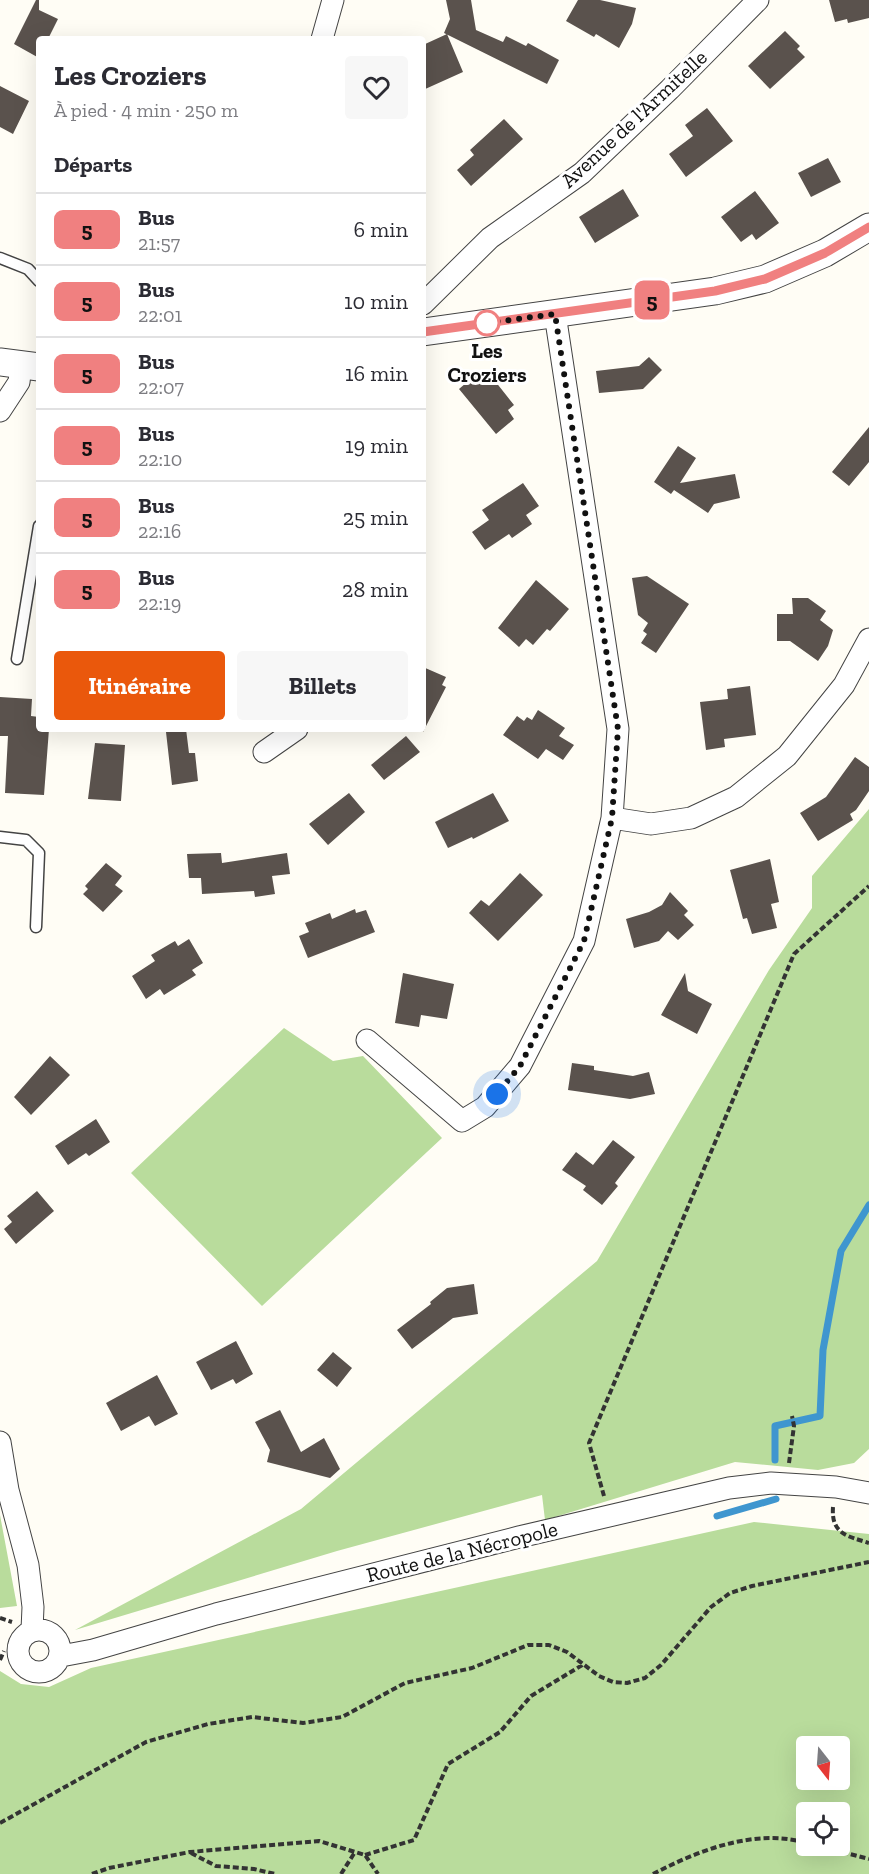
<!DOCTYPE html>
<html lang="fr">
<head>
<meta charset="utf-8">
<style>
  body { margin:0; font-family:"Zilla Slab",serif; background:#f7f7f7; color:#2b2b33; height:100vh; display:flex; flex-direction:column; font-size:22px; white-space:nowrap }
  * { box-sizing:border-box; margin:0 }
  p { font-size:20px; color:#7c7c81 }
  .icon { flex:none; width:33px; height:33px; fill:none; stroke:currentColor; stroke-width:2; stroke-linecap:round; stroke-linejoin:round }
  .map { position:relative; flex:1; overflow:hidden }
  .drawer { position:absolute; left:36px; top:36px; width:390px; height:696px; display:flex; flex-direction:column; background:#fff; border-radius:6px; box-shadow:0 6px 24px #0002 }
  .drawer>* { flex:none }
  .badge { padding:0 12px; border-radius:9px; font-size:21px; line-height:39px }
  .needle { width:39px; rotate:163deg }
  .fabs { position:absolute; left:796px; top:1736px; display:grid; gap:12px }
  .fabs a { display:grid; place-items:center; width:54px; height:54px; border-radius:6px; background:#fff; box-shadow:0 6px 24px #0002; font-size:30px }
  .you { position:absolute; width:30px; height:30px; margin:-15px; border:4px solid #fff; border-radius:50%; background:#1a73e8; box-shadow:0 0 0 9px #1a73e833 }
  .map>.badge { position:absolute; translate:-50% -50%; box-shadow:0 0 0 3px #fff }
  h2 { padding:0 18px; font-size:22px; line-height:54px }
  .round { display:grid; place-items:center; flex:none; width:63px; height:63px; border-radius:6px; background:#f7f7f7 }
  .head { display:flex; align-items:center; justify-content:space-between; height:102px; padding:0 18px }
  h1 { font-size:28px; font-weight:800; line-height:45px }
  .primary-button { display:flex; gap:12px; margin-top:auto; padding:12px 18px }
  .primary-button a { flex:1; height:69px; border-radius:6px; background:#ea580c; color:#fff; font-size:24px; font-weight:800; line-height:69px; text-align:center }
  .primary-button a+a { background:#f7f7f7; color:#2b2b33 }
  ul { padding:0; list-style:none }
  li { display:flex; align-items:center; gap:18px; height:72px; padding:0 18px; border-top:2px solid #e1e1e2 }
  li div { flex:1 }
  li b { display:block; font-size:22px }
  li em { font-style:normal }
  li .badge { min-width:66px; font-weight:700; text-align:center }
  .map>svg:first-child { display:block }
  .forest { fill:#b9dc9c; fill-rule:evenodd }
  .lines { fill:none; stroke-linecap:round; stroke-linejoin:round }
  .stream { stroke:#3f96cf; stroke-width:7 }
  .building { fill:#5a524d }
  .service-casing { stroke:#444; stroke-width:13 }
  .minor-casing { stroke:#444; stroke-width:23 }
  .tertiary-casing { stroke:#444; stroke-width:29 }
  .path { stroke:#333; stroke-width:4; stroke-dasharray:6 3; stroke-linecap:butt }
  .service { stroke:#fff; stroke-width:10 }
  .minor { stroke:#fff; stroke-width:21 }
  .tertiary { stroke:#fff; stroke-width:27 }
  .line-casing { stroke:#fff; stroke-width:14 }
  .line { stroke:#f08080; stroke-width:9 }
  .walk { stroke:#111; stroke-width:6; stroke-dasharray:0 10.8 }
  .stop-dot { fill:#fff; stroke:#f08080; stroke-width:3 }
  .labels { text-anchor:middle; stroke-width:6; stroke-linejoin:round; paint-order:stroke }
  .street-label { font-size:21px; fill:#111; stroke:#fff }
  .stop-label { font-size:21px; font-weight:bold; fill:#111; stroke:#fff }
</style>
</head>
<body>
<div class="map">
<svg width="869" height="1874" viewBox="0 0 869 1874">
  <rect width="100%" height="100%" fill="#fffdf5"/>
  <path class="forest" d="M869,809V1449L854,1463L818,1470L735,1462L545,1520L542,1495L337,1551L75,1630L301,1509L597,1261L769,970L812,908V876Z
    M284,1028L333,1061L363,1056L442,1138L262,1306L131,1173Z
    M0,1515L17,1606L0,1608Z
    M754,1522L869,1534V1874H0V1671L21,1684L49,1687L91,1668ZM807,1746H840V1779H807ZM807,1812H840V1845H807Z"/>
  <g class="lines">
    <path class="stream" d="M775,1460V1426L820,1416L823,1350L841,1251L869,1205
      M717,1516L776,1499"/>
  </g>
  <path class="building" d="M36,0H39V10L58,19L48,39H39V58L14,44Z
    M446,0H471L476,30L503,42L506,36L526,46L528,43L559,60L547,84L444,33L450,19Z
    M578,0H600L636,8L632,24L619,48L596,34L594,37L566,21Z
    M829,0H869V18L848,23L847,19L835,22Z
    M785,31L800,46L797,49L805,57L770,89L748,66Z
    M447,34L463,72L423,90V45Z
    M0,86L29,101L13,134L0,127Z
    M707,108L733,141L686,177L669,154L693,136L685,125Z
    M504,119L523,139L471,186L457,170L474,155L470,150Z
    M828,158L841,182L811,197L798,173Z
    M623,189L639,216L595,243L579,217Z
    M755,191L779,223L756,240L752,234L741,242L721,217Z
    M649,357L662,370L643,389L599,393L596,371L639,366Z
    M480,371L491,385L495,381L514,405L508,410L514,419L496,434L459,389Z
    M869,427V462L849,486L832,472Z
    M678,446L696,458L680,483L735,474L740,498L714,504L708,513L674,490L671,494L654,482Z
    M523,483L539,506L526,515L532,524L512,538L509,534L485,550L472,532L489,520L482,510Z
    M647,576L689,604L656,653L641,643L647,634L643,631L648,623L638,615L632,578Z
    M536,580L569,609L550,631L547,629L533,645L526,639L519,647L498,628Z
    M792,598H808L826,611L820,620L833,630L828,646L818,661L790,641H777V614H793Z
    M423,667L446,677L442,685L446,687L423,732Z
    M750,686L756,735L724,739L725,747L706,750L700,702L728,699L727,689Z
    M0,697L32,699L31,716L39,717V729H49L44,795L5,793L8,736H0Z
    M538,710L565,728L559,736L574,745L563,760L546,749L538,759L503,735L517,716L524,721L527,717L532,720Z
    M186,729L189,753H195L198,781L172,785L166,732Z
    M406,736L420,752L384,780L371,765Z
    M95,743L125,745L121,801L88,799Z
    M855,757L869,767V791L856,810L850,814L853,820L818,841L800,813L826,797Z
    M349,793L365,812L328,845L309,824Z
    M493,793L509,821L473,839L472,837L448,848L435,822Z
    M221,853L222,863L287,853L290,874L272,876L275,894L255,897L254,891L202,894L201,878H189L187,854Z
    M770,859L779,902L771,904L777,928L752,934L747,918L743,919L730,870Z
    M106,863L122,876L115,885L123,891L103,912L83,894L88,889L85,886Z
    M520,873L543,895L498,941L469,913L481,900L489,906Z
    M670,892L688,911L684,915L694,925L678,940L668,931L659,941L634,948L626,919L649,912L662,905Z
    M355,909L356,913L366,910L375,932L308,958L299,936L309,932L305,923L330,913L332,919Z
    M189,939L203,963L192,970L196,975L164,995L160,989L146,999L132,976L155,961L151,955L175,941L178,946Z
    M403,973L454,984L447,1019L421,1015L419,1027L395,1023Z
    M685,973L688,991L712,1004L697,1034L661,1015Z
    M50,1056L70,1075L31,1115L14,1097Z
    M572,1063L594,1066V1070L633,1076L649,1072L655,1094L630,1099L568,1090Z
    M96,1119L110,1142L89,1156L86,1153L68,1165L55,1146Z
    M613,1140L635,1157L615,1183L618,1186L602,1205L583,1190L586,1186L562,1170L576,1152L593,1165Z
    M37,1191L54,1211L16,1244L4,1229L12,1222L7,1216Z
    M474,1284L478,1314L453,1318L412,1349L397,1330L431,1304L430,1302L447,1288Z
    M236,1341L253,1374L236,1384L233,1379L211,1390L196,1362Z
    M333,1352L352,1368L337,1387L317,1370Z
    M157,1375L178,1414L155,1426L149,1416L121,1431L106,1403Z
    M280,1410L301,1452L324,1438L340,1469L330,1478L267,1462L270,1450L255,1422Z"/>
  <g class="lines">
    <defs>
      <path id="service" d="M0,258L28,269L39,281
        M17,659L39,526
        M0,837L26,840L39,853L36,927"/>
      <path id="minor" d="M322,39L333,0
        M423,304L490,238L582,173L670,89L758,0
        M0,411L19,382L21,366
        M264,752L297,729
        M612,818L651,824L691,818L736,797L787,756L844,685L869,639
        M367,1040L462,1121L485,1107L520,1066L584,941L612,818L618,729L555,314
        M0,1442L8,1490L28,1565L33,1607L32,1630
        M18 1651a21 21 0 1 1 42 0a21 21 0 1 1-42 0Z
        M61,1656L93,1650L216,1614L519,1537L729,1488L771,1483L836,1487L869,1493"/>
      <path id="tertiary" d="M423,332L715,291L765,279L825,253L869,227
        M0,362L39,367"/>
    </defs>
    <use href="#service" class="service-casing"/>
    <use href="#minor" class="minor-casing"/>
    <use href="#tertiary" class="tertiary-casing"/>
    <path class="path" d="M789,1463L794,1426L792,1416
      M604,1496L589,1443L794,954L869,886
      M833,1507C831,1534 847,1536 869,1543
      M0,1618L12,1622
      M0,1660L4,1651
      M0,1823L146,1742L208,1724L252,1717L303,1723L342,1717L405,1683L472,1668L528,1645H549L567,1652L599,1676L613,1682L627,1683L645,1678L661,1665L711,1607L730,1593L752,1586L869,1562
      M816,1845L869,1859
      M191,1853L216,1866L254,1869L275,1874
      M365,1855L414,1840L448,1764L500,1732L531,1696L584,1664
      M92,1874L109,1868L190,1852L319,1841L365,1855L378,1874
      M341,1874L355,1852
      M653,1874C699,1850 755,1828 807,1843"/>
    <use href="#service" class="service"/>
    <use href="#minor" class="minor"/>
    <use href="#tertiary" class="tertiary"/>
  </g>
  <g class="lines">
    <defs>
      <path id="line" d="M423,332L715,291L765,279L825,253L869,227"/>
    </defs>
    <use href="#line" class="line-casing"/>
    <use href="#line" class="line"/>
    <path class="walk" d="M487,323L555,314L618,729L612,818L584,941L520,1066L497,1094"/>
  </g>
  <circle class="stop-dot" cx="487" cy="323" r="12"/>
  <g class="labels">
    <g class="street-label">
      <text transform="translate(634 119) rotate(-43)" y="7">Avenue de l'Armitelle</text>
      <text transform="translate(462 1552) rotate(-14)" y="7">Route de la Nécropole</text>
    </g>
    <g class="stop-label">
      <text x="487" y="358">Les<tspan x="487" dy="24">Croziers</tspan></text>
    </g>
  </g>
</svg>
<div class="fabs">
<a><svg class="needle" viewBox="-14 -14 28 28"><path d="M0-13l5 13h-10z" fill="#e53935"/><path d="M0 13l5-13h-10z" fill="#7c7c81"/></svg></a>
<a><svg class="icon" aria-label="locate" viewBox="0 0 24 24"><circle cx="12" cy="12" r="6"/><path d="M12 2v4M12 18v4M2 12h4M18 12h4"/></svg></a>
</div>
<div class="you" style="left:497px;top:1094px"></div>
<b class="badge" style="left:652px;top:300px;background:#f08080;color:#111">5</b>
<section class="drawer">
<div class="head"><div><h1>Les Croziers</h1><p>À pied · 4 min · 250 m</p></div><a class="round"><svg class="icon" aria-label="heart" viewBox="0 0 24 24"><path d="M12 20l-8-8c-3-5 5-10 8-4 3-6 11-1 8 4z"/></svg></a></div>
<h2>Départs</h2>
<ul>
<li><span class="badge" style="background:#f08080;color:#111">5</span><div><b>Bus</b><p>21:57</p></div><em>6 min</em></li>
<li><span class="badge" style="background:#f08080;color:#111">5</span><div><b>Bus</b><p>22:01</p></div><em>10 min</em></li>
<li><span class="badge" style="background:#f08080;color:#111">5</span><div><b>Bus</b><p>22:07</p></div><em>16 min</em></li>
<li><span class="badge" style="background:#f08080;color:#111">5</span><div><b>Bus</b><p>22:10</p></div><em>19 min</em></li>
<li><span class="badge" style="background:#f08080;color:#111">5</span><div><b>Bus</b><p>22:16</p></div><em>25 min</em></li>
<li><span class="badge" style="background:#f08080;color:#111">5</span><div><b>Bus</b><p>22:19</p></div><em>28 min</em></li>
</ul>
<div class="primary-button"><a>Itinéraire</a><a>Billets</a></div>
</section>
</div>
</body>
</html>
